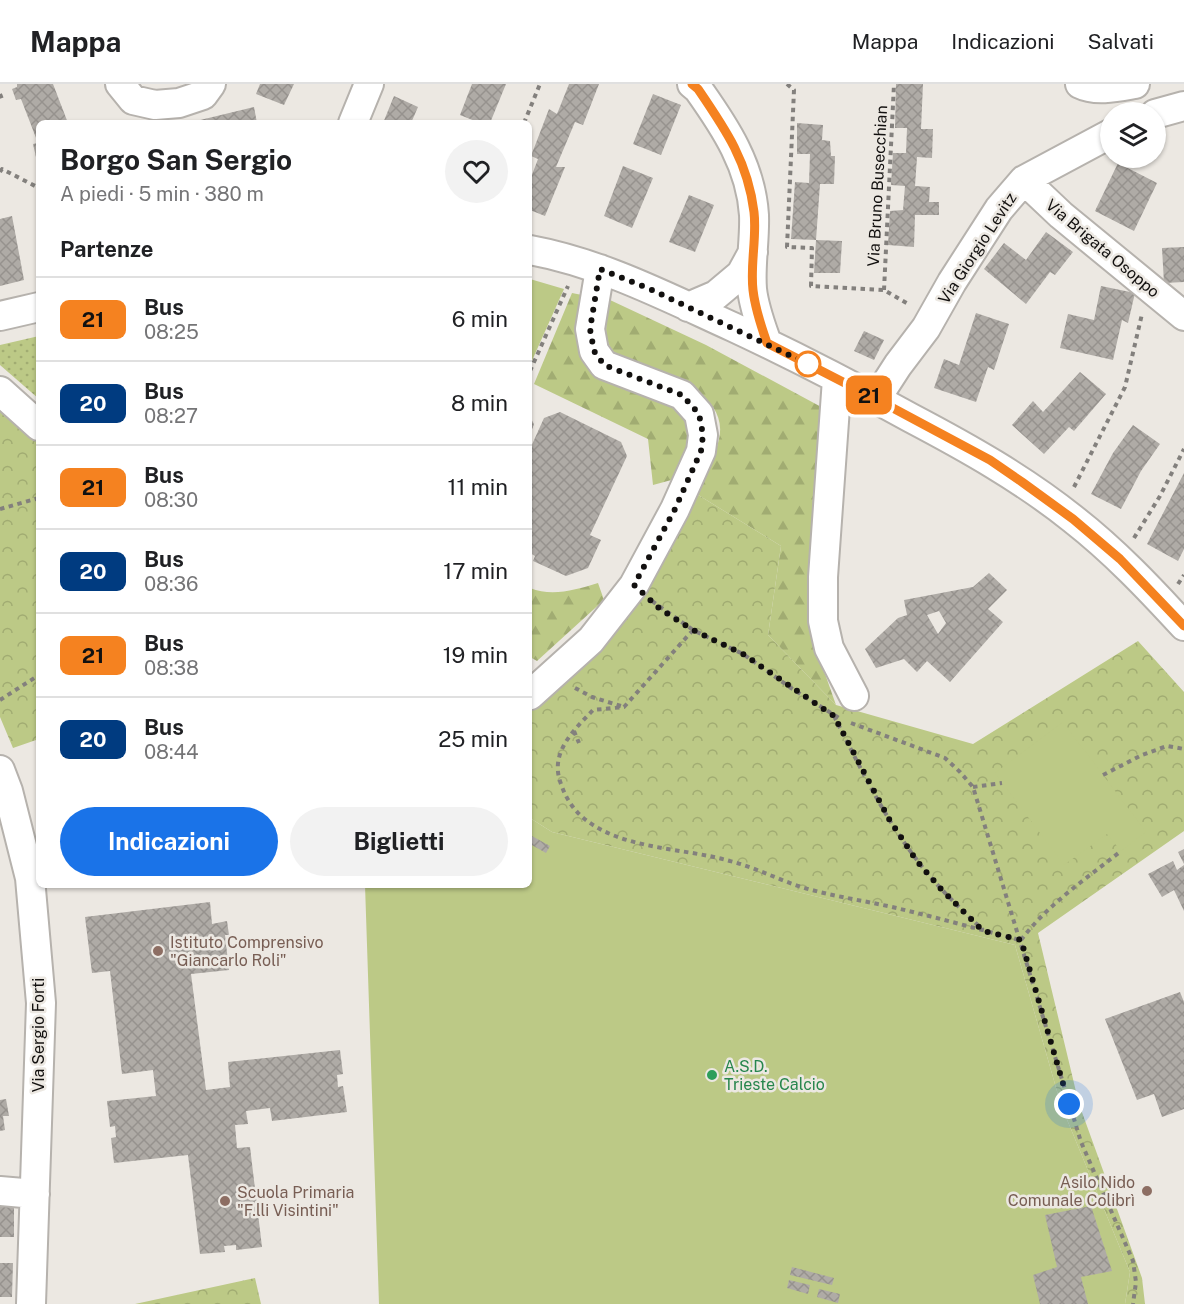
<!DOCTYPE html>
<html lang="it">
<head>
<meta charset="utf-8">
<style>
  body { margin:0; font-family:"Public Sans",sans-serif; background:#f2f2f2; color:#202124; height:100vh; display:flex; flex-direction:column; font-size:22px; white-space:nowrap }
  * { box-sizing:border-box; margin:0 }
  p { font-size:20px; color:#757577 }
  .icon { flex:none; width:33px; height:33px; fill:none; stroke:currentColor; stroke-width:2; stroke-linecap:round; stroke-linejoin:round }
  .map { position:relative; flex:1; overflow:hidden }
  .side { position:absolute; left:36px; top:36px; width:496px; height:768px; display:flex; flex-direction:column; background:#fff; border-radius:9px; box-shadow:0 2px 4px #0004 }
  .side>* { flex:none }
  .badge { padding:0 12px; border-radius:9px; font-size:21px; line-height:39px }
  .tools { position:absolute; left:1100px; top:18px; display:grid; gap:12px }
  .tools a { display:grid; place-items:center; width:66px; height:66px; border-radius:50%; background:#fff; box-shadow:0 2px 4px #0004; font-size:30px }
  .you { position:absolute; width:30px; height:30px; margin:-15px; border:4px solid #fff; border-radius:50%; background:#1a73e8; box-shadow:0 0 0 9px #1a73e833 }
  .map>.badge { position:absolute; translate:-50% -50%; box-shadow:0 0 0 3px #fff }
  h2 { padding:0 24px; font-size:22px; line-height:54px }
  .round { display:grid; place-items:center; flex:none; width:63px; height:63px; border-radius:32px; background:#f2f2f2 }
  .summary { display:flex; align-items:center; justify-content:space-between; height:102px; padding:0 24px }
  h1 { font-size:28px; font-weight:700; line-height:45px }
  .action { display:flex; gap:12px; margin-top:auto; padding:12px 24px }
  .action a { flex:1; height:69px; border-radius:36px; background:#1a73e8; color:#fff; font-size:24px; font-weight:700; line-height:69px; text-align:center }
  .action a+a { background:#f2f2f2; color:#202124 }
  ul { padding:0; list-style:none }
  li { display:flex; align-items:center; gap:18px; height:84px; padding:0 24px; border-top:2px solid #e0e0e0 }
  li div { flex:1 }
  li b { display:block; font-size:22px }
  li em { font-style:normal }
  li .badge { min-width:66px; font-weight:700; text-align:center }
  header { display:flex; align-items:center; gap:36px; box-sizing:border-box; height:84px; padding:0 30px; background:#fff; border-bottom:2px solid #e0e0e0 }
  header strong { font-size:28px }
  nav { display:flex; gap:33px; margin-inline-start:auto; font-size:21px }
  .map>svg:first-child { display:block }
  .grass { fill:url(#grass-dots) }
  .forest { fill:url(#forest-firs) }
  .park { fill:url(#park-crowns) }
  .pitch { fill:#bcc986 }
  .building { fill:url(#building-cross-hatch); fill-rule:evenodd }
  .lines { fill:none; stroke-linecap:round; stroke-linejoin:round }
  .minor-casing { stroke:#b6b2ad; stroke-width:32 }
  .path { stroke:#83807d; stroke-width:4; stroke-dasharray:4.5 4.5; stroke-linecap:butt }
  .minor { stroke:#fff; stroke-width:28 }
  .line-casing { stroke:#fff; stroke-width:14 }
  .line { stroke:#f58220; stroke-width:9 }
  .walk { stroke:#12100f; stroke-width:6; stroke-dasharray:0 10.8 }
  .stop-dot { fill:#fff; stroke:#f58220; stroke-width:3 }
  .education-dot { fill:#8d6e63; stroke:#ece8e2; stroke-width:2 }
  .leisure-dot { fill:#2e9e5b; stroke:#ece8e2; stroke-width:2 }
  .labels { text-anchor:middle; stroke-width:5; stroke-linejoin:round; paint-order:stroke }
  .street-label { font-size:16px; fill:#12100f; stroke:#ece8e2 }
  .education-label { font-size:16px; fill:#785e54; stroke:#ece8e2; text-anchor:start }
  .leisure-label { font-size:16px; fill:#27864d; stroke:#ece8e2; text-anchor:start }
</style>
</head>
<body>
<header>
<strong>Mappa</strong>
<nav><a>Mappa</a><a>Indicazioni</a><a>Salvati</a></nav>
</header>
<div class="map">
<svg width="1184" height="1220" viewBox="0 0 1184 1220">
  <defs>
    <pattern id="grass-dots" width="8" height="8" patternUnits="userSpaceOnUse" patternTransform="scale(1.5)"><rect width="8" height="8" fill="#bcc986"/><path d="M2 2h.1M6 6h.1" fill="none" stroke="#a1ac72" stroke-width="1.8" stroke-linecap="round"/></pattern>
    <pattern id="forest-firs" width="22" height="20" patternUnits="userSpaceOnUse" patternTransform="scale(1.5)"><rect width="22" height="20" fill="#bcc986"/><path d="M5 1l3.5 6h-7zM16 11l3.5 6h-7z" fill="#a1ac72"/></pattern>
    <pattern id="park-crowns" width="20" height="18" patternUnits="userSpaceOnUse" patternTransform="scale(1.5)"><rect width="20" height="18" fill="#bcc986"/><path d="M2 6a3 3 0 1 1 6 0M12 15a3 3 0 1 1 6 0" fill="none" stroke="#a1ac72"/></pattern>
    <pattern id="building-cross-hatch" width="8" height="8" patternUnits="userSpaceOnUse" patternTransform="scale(1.5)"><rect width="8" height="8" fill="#afaba6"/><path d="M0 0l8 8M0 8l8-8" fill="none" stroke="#96928e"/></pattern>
  </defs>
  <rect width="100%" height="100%" fill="#ece8e2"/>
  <path class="grass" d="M39,252V315L0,281V261Z"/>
  <path class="forest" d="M572,209L582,211L596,291L675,325L689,342L688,366L675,395L653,401L648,355L534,300Z
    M610,216L706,261L825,325L817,567L836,621L768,551L781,462L695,409C704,392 715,374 719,355C728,316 682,296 653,284C644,281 621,275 615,269C601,256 607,233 610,216Z
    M598,499L604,516L537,577L530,573V504C552,513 575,506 598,499Z"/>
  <path class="park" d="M0,322L39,356V655L13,664L0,633Z
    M695,409L781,462L768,551L836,621L973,660L1138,557L1184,608V747L1038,849L1079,1020L1142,1194L1145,1220H1125L1130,1188L1061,1021L1015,861L552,748L530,734V626L574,586Z
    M255,1194L261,1220H135Z"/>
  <path class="pitch" d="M530,195L564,205L530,281Z
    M1063,638L1146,748L1121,767L1107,750L1064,781L995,689Z
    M530,734L552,748L1015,861L1061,1021L1130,1188L1125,1220H379L365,801H530Z"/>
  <path class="building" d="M17,0H53L68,39H39V72L36,73L33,60L38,59L21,15L16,16L12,5L17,3Z
    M260,0H294L284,21L256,10Z
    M472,0H506L490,39H480L460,31Z
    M569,0H599L583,41L575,38L556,83H565L545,132L530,126V96L538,75L531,72L549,25L557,30Z
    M896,0H923L921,45H933L932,74L917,73L915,102L930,103L929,118H939V131H915L914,163L888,161L890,127L903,126L905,102L891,101L893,69H906L907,44H895Z
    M653,10L681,21L661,71L633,60Z
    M394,12L418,23L411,39H383Z
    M254,23L257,39H192V38Z
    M797,39L823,41L822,56L830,57L831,72H835L834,100H820L816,156L842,157L840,189H814L816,156L791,155L795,98L809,99L810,70H797Z
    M1118,79L1157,99L1134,147L1095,127Z
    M623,82L653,94L632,144L604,132Z
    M689,111L714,121L695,168L669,158Z
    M12,132L24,196L0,202V135Z
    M1046,148L1073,168L1055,191L1050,188L1026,220L984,185L1004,159L1026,176Z
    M1184,163V198L1164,199L1162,164Z
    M1101,202L1135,209L1128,239L1122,236L1113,276L1060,264L1068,230L1094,236Z
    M976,229L1009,240L994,286L988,283L976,318L934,304L944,275L959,281Z
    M864,247L884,256L874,276L854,267Z
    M1080,288L1106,310L1074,347L1069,343L1044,370L1012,341L1033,317L1043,328Z
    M560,328L621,358L627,372L590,451L601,456L588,484L566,492L533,477L535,472L530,469V365L544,334Z
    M530,333L534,340L530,351Z
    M1133,341L1160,360L1141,387L1121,425L1091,410L1113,369Z
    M1184,389V465L1178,477L1147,460Z
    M989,489L1007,506L988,525L1003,538L950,598L927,577L917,588L904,575L876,584L865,565L898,534L907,531L904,516L973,503ZM939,527L946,539L938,550L927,531Z
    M532,752L550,762L546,769L530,760Z
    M1184,765V780L1178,768Z
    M1173,777L1177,786L1184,781V827L1174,806L1162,813L1148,790Z
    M210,818L212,840L227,837L229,851H225L229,886L191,890L206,1006L230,1003L228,978L340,966L343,990L337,991L338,1003L343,1002L347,1028L272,1037L270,1024L246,1027L248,1040L235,1041L237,1064L250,1063L262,1163L236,1166V1161L224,1162L225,1168L200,1170L188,1071L114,1079L111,1054L116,1053L115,1042L110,1043L107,1017L156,1012L153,986L122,990L110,887L92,889L85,833Z
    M1180,908L1184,918V1025L1162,1033L1154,1010L1137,1016L1105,935Z
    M6,1015L9,1032H3L5,1046L0,1047V1016Z
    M0,1119L14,1120V1153H0Z
    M1091,1122L1112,1187L1081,1193L1088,1220H1040L1033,1191L1057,1183L1045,1131Z
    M0,1179H13L12,1213H0Z
    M792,1183L834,1194L832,1201L790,1191Z
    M789,1196L810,1201L808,1210L787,1204Z
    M819,1205L840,1210L838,1219L817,1213Z"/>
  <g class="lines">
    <defs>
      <path id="minor" d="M120,0L133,16L155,21L179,19L203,11L211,0
        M692,0L698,5C725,43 751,82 754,131C755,155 750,181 752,205C754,224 761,242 767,259
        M1080,0C1096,8 1118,3 1135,0
        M1155,30L1184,22
        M353,39L369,0
        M1024,96L1061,131L1184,232
        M530,166C601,179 667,213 733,243C793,271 853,302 911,334C968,364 1023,395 1073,435C1114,467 1149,504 1184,542
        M688,223L716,211L741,190L753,168
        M0,232L39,223
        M837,295L823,493V537L829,564L854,612
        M0,307L39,342
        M876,315L898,281L926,244L952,198L999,125L1024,96L1110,50
        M530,611L591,556L634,501L675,425L701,367L703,351L699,330L682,311L604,281L594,267L590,245L600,185
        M0,686L8,707L30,794L41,919L31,1220
        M0,1107L35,1110"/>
    </defs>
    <use href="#minor" class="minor-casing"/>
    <path class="path" d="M787,0L794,6L787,163L812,164L811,202L884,206L910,221
      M0,10L2,15
      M524,39L540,0
      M0,88L2,85L39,104
      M884,206L894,0
      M530,287L568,202
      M1074,403L1125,303L1142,230
      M0,425L39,414
      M1134,454L1160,412L1184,365
      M1178,500L1184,491
      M652,517L693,546L743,570L791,604L839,634
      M693,546L624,623L593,626C573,647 549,669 561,700C565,712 571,722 580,731C618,766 681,763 730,777C758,784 784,799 812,806C838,813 865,817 892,823C935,833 978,845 1020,856
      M575,604L592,613L621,622
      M0,616L39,591
      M834,632C859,681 883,732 917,776C936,802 960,824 983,846
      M851,639L945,674L960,688L973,703L1081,1058L1133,1177L1136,1198L1133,1220
      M574,647L579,659
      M1103,691L1142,671L1167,662L1184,665
      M973,703L1002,699
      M1021,856C1048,820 1086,795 1121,767"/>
    <use href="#minor" class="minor"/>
  </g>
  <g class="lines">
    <defs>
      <path id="line" d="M692,0L698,5C726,46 748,78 754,128C757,154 750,180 753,206C755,224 761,242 767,259L876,315L990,376L1022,398L1073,435L1120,475L1184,542"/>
    </defs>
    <use href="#line" class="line-casing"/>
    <use href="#line" class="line"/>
    <path class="walk" d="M808,280L650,205L600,185L590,245L594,267L604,281L682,311L699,330L703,351L701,367L675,425L634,501L660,525L693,546L743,570L834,632L889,735L916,776L941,805L983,847L1021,856L1069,1020"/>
  </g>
  <circle class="stop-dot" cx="808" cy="280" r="12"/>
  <g class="education-dot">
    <circle cx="158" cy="867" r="6"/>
    <circle cx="1147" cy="1107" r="6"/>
    <circle cx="225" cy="1117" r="6"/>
  </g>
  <circle class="leisure-dot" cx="712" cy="991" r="6"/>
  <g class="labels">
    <g class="street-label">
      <text transform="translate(877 102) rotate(-87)" y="6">Via Bruno Busecchian</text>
      <text transform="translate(977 164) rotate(-57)" y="6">Via Giorgio Levitz</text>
      <text transform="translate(1103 164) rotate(40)" y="6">Via Brigata Osoppo</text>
      <text transform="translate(38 951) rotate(-90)" y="6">Via Sergio Forti</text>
    </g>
    <g class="education-label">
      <text x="170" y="864">Istituto Comprensivo<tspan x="170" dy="18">"Giancarlo Roli"</tspan></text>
      <text x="1135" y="1104" text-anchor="end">Asilo Nido<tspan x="1135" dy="18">Comunale Colibrì</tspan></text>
      <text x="237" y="1114">Scuola Primaria<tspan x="237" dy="18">"F.lli Visintini"</tspan></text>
    </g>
    <g class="leisure-label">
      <text x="724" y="988">A.S.D.<tspan x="724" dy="18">Trieste Calcio</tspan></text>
    </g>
  </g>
</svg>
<div class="tools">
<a><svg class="icon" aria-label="layers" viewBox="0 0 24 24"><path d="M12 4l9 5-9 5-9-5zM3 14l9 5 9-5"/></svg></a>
</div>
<div class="you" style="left:1069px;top:1020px"></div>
<b class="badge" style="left:869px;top:311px;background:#f58220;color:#111">21</b>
<section class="side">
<div class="summary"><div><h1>Borgo San Sergio</h1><p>A piedi · 5 min · 380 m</p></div><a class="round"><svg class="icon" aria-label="heart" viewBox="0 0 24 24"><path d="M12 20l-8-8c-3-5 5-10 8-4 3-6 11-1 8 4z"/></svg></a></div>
<h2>Partenze</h2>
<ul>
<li><span class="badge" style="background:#f58220;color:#111">21</span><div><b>Bus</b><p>08:25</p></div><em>6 min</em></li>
<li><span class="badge" style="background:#003b80;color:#fff">20</span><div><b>Bus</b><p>08:27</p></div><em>8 min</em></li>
<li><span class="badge" style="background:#f58220;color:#111">21</span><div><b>Bus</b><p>08:30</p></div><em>11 min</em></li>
<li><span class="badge" style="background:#003b80;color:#fff">20</span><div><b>Bus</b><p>08:36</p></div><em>17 min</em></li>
<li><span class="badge" style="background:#f58220;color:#111">21</span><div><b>Bus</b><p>08:38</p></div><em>19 min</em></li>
<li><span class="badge" style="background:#003b80;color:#fff">20</span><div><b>Bus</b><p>08:44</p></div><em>25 min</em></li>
</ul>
<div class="action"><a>Indicazioni</a><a>Biglietti</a></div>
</section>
</div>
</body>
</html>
